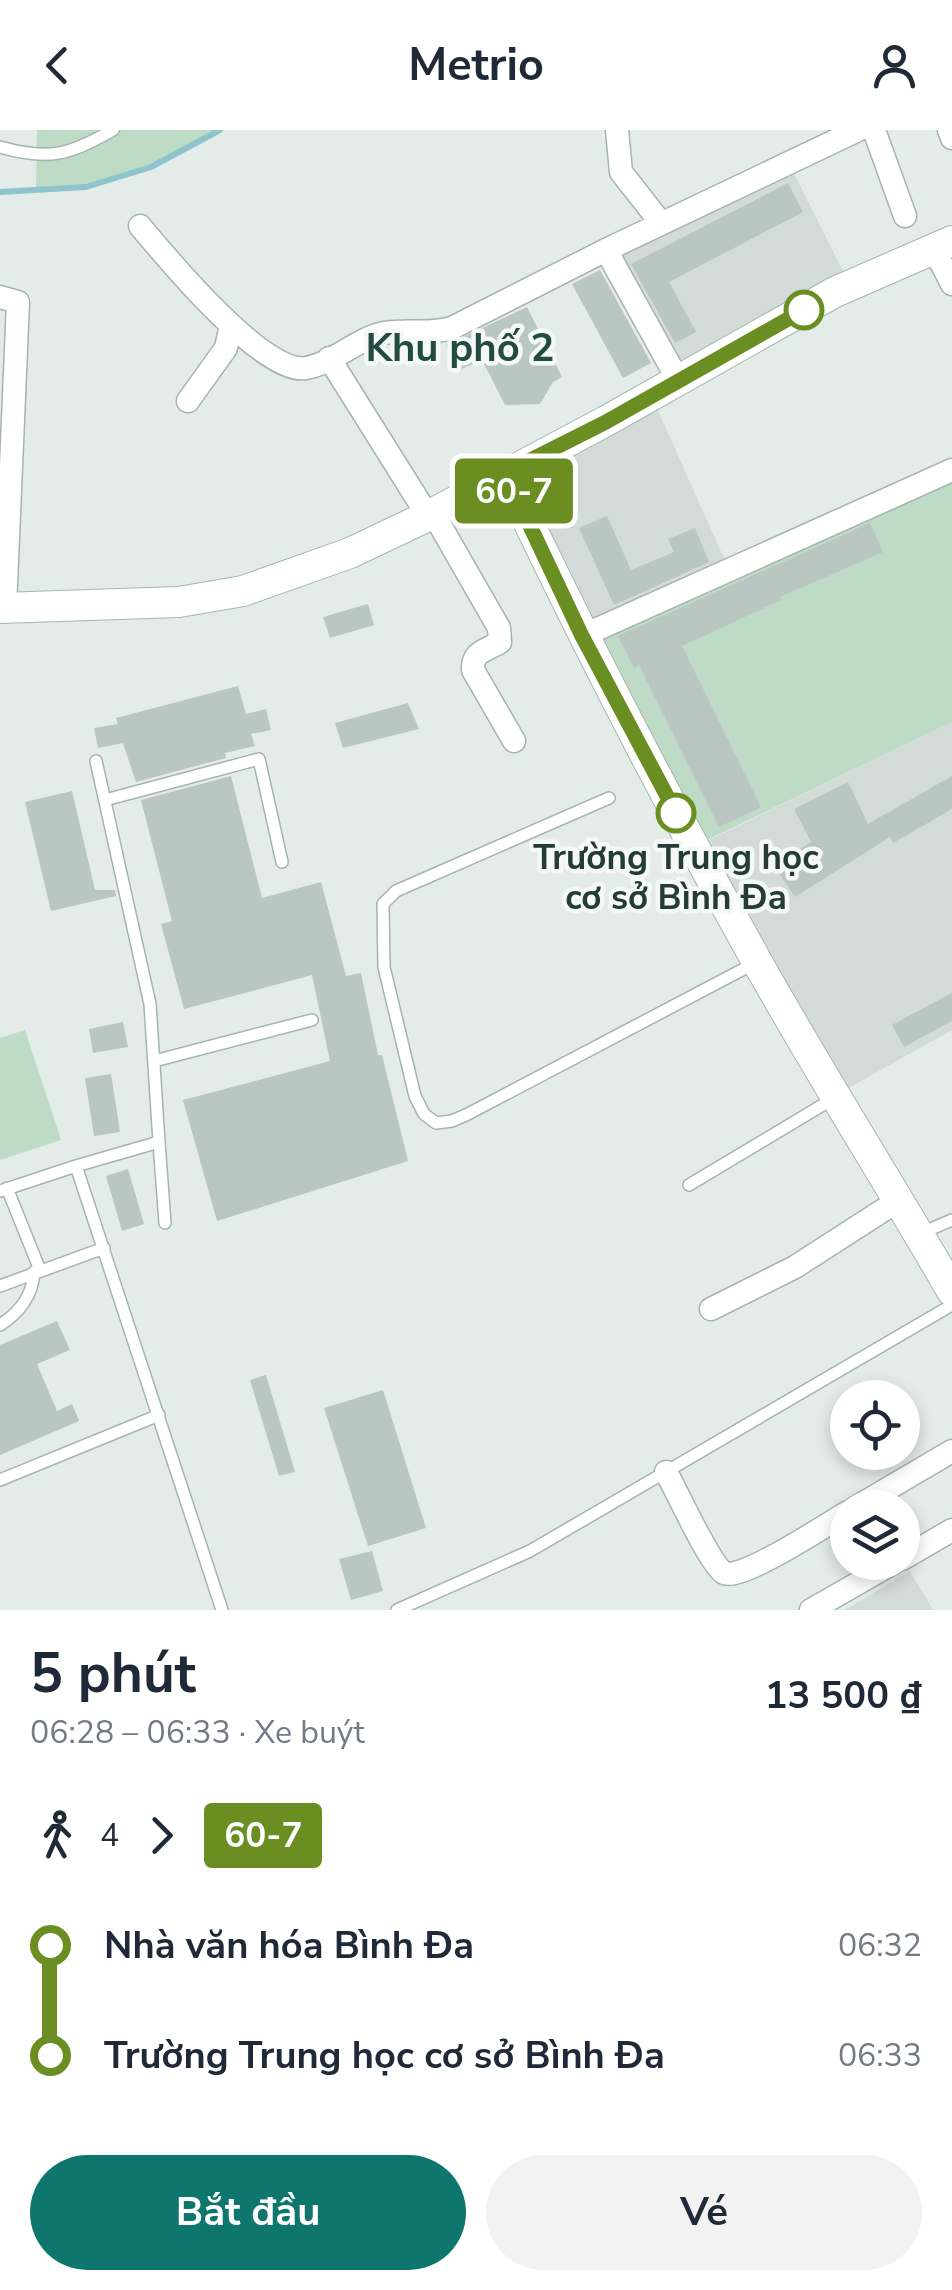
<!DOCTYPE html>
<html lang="vi">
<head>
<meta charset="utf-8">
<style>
  body { margin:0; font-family:"Nunito Sans",sans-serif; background:#f2f2f3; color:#1f2937; height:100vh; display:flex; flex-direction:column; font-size:38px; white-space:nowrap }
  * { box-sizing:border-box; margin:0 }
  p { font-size:32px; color:#747a83 }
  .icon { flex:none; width:55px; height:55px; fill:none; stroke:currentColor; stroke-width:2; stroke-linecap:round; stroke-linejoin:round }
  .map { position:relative; height:1480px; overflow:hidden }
  .side { display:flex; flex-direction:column; background:#fff; flex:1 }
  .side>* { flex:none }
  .badge { padding:0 20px; border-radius:8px; font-size:35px; line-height:65px }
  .fabs { position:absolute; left:830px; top:1250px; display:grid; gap:20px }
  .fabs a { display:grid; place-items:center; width:90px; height:90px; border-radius:50%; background:#fff; box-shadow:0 5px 15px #0003; font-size:50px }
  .map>.badge { position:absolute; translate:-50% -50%; box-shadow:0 0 0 5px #fff }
  .legs { display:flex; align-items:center; gap:15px; height:110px; padding:0 30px; font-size:32px }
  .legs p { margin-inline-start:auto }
  .summary { display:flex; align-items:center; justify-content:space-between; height:170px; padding:0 30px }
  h1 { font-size:55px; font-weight:700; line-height:75px }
  .button { display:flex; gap:20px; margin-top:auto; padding:20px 30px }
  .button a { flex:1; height:115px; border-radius:60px; background:#0f766e; color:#fff; font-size:40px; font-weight:700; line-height:115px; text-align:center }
  .button a+a { background:#f2f2f3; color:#1f2937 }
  ul { padding:0 30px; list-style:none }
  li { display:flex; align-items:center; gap:35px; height:110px; font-size:38px }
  li i { display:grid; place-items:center; width:15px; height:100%; margin:0 12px; background:currentColor }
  li i::after { content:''; width:25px; height:25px; margin:-12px; border:8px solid; border-radius:50%; background:#fff }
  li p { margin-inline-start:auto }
  li:first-child i { background:linear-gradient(#0000 50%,currentColor 0) }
  li:last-child i { background:linear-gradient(currentColor 50%,#0000 0) }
  header { display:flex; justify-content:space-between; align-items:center; height:130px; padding:0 30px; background:#fff; font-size:45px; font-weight:700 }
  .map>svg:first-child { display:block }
  .built { fill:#d2dbd7 }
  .green { fill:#bedbc5 }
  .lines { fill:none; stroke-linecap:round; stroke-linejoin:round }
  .stream { stroke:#90c4cc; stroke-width:6 }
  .building { fill:#b9c6c1 }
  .service-casing { stroke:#a6b4af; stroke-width:14 }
  .minor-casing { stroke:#a6b4af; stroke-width:25 }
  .tertiary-casing { stroke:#a6b4af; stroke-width:32 }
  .secondary-casing { stroke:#a3b6af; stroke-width:32 }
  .service { stroke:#fff; stroke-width:11 }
  .minor { stroke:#fff; stroke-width:22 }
  .tertiary { stroke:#fff; stroke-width:30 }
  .secondary { stroke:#fff; stroke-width:30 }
  .line-1-casing { stroke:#fff; stroke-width:22 }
  .line-1 { stroke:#6b8e23; stroke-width:15 }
  .stop-1-dot { fill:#fff; stroke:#6b8e23; stroke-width:5 }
  .labels { text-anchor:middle; stroke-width:9; stroke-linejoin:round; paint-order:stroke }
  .stop-label { font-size:35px; font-weight:bold; fill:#243c35; stroke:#f4f8f6 }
  .quarter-label { font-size:40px; font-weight:bold; fill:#224c41; stroke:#f4f8f6 }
</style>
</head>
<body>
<header><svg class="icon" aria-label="back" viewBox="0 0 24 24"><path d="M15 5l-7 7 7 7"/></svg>Metrio<svg class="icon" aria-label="person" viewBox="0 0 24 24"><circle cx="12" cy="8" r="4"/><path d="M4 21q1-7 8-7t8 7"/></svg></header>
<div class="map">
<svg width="952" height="1480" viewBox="0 0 952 1480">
  <rect width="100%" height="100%" fill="#e3ece8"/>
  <path class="built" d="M792,39L845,145L679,237L617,123Z
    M656,276L726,433L589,495L521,348Z
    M952,592V900L845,960L703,713Z
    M910,1441L933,1480H845Z"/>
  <path class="green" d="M37,0H220L151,37L86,57L36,59Z
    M952,347V592L703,712L597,508Z
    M25,900L61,1010L0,1030V908Z"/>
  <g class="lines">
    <path class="stream" d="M0,62L86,57L151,37L220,0"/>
  </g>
  <path class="building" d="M788,53L803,82L669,152L696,202L675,213L631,134Z
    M600,140L651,233L623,248L572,154Z
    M527,177L562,247L553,252L540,274L505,275L482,230L459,240L446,215Z
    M607,386L631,440L674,422L668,409L695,398L709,432L614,475L579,398Z
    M870,393L883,422L780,467L781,470L682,516L761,677L719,697L639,535L634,538L618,506Z
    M368,474L374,495L330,508L323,487Z
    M238,556L246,584L266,579L271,600L251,604L255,616L225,623L226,628L136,652L123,613L98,618L94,598L118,594L116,588Z
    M408,573L419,599L343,618L335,593Z
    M231,646L262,768L321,752L346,846L361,843L378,925H382L408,1031L217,1091L183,970L330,931L312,845L184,879L161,794L172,791L141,670Z
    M952,646V679L893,713L890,707L795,767L774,736L811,712L794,679L848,652L868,694Z
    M72,661L95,760H115L116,766L51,781L25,672Z
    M952,863V891L904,917L892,895Z
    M123,892L128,917L93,923L89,899Z
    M111,944L120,1002L94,1006L85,948Z
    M128,1039L144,1094L122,1101L106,1046Z
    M57,1191L70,1220L37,1234L57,1281L72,1274L79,1291L0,1325V1215Z
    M266,1245L295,1342L279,1346L250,1250Z
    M383,1260L426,1398L368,1416L324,1278Z
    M372,1421L383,1461L351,1470L339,1429Z"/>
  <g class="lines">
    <defs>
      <path id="service" d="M0,17C49,31 69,25 113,0
        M609,668L396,761L383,774L384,837L415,966L424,984L436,993L452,991L468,984L757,832
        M105,670L259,629L282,732
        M154,931L312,890
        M159,1012L165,1093
        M76,1036L159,1012L150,874L96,631
        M689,1055L836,967
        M7,1058L40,1140
        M0,1061L76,1036L222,1480
        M919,1104L952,1090
        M0,1156L104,1118
        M0,1195C19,1183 33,1165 34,1142
        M0,1350L159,1285
        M397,1480L530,1421L952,1175"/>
      <path id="minor" d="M617,0L621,42L661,93
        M874,0L905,86
        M949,0L952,8
        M140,96C166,127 264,246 306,238C334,233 356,209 384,203C407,199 429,205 452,198L606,120L858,0
        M934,119L952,154
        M606,120L678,250
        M0,167L18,172L5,478
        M329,228L428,386
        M188,271L226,218L231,195
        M433,383L499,498L500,512C486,521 472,521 473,540L514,611
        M582,506L952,340
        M711,1179L795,1137L899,1070
        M666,1342C677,1361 709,1433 724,1443C740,1452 829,1393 848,1382
        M855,1378L952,1321
        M902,1429L952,1400
        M811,1480L895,1432"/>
      <path id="tertiary" d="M505,343C583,508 666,669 755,828C818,941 887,1049 952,1161"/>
      <path id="secondary" d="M0,478L179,472L243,461L350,423L428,386L606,291L835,162L952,111"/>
    </defs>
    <use href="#service" class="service-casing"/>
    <use href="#minor" class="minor-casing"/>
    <use href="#tertiary" class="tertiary-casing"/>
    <use href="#secondary" class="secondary-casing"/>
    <use href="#service" class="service"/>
    <use href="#minor" class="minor"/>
    <use href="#tertiary" class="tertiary"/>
    <use href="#secondary" class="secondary"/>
  </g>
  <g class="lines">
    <defs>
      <path id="line-1" d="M676,683L582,506L505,343L606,292L804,180"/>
    </defs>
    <use href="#line-1" class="line-1-casing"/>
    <use href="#line-1" class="line-1"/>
  </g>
  <g class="stop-1-dot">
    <circle cx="804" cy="180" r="18"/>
    <circle cx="676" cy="683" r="18"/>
  </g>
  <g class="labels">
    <g class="stop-label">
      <text x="676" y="739">Trường Trung học<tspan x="676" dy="40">cơ sở Bình Đa</tspan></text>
    </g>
    <g class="quarter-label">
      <text x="460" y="231">Khu phố 2</text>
    </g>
  </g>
</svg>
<div class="fabs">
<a><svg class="icon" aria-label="locate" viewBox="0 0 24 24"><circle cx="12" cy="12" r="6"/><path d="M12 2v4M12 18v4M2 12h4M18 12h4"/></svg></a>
<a><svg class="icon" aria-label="layers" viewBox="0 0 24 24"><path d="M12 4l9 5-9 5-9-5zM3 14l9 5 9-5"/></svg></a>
</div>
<b class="badge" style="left:514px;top:361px;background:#6b8e23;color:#fff">60-7</b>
</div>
<section class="side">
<div class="summary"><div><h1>5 phút</h1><p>06:28 – 06:33 · Xe buýt</p></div><b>13 500 ₫</b></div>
<div class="legs"><svg class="icon" aria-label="walk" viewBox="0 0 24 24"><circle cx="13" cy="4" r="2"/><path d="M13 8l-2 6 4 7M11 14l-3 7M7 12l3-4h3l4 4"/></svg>4<svg class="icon" aria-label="forward" viewBox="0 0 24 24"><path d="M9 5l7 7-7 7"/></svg><b class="badge" style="background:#6b8e23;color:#fff">60-7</b></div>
<ul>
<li><i style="color:#6b8e23"></i><b>Nhà văn hóa Bình Đa</b><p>06:32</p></li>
<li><i style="color:#6b8e23"></i><b>Trường Trung học cơ sở Bình Đa</b><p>06:33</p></li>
</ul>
<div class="button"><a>Bắt đầu</a><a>Vé</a></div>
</section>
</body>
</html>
